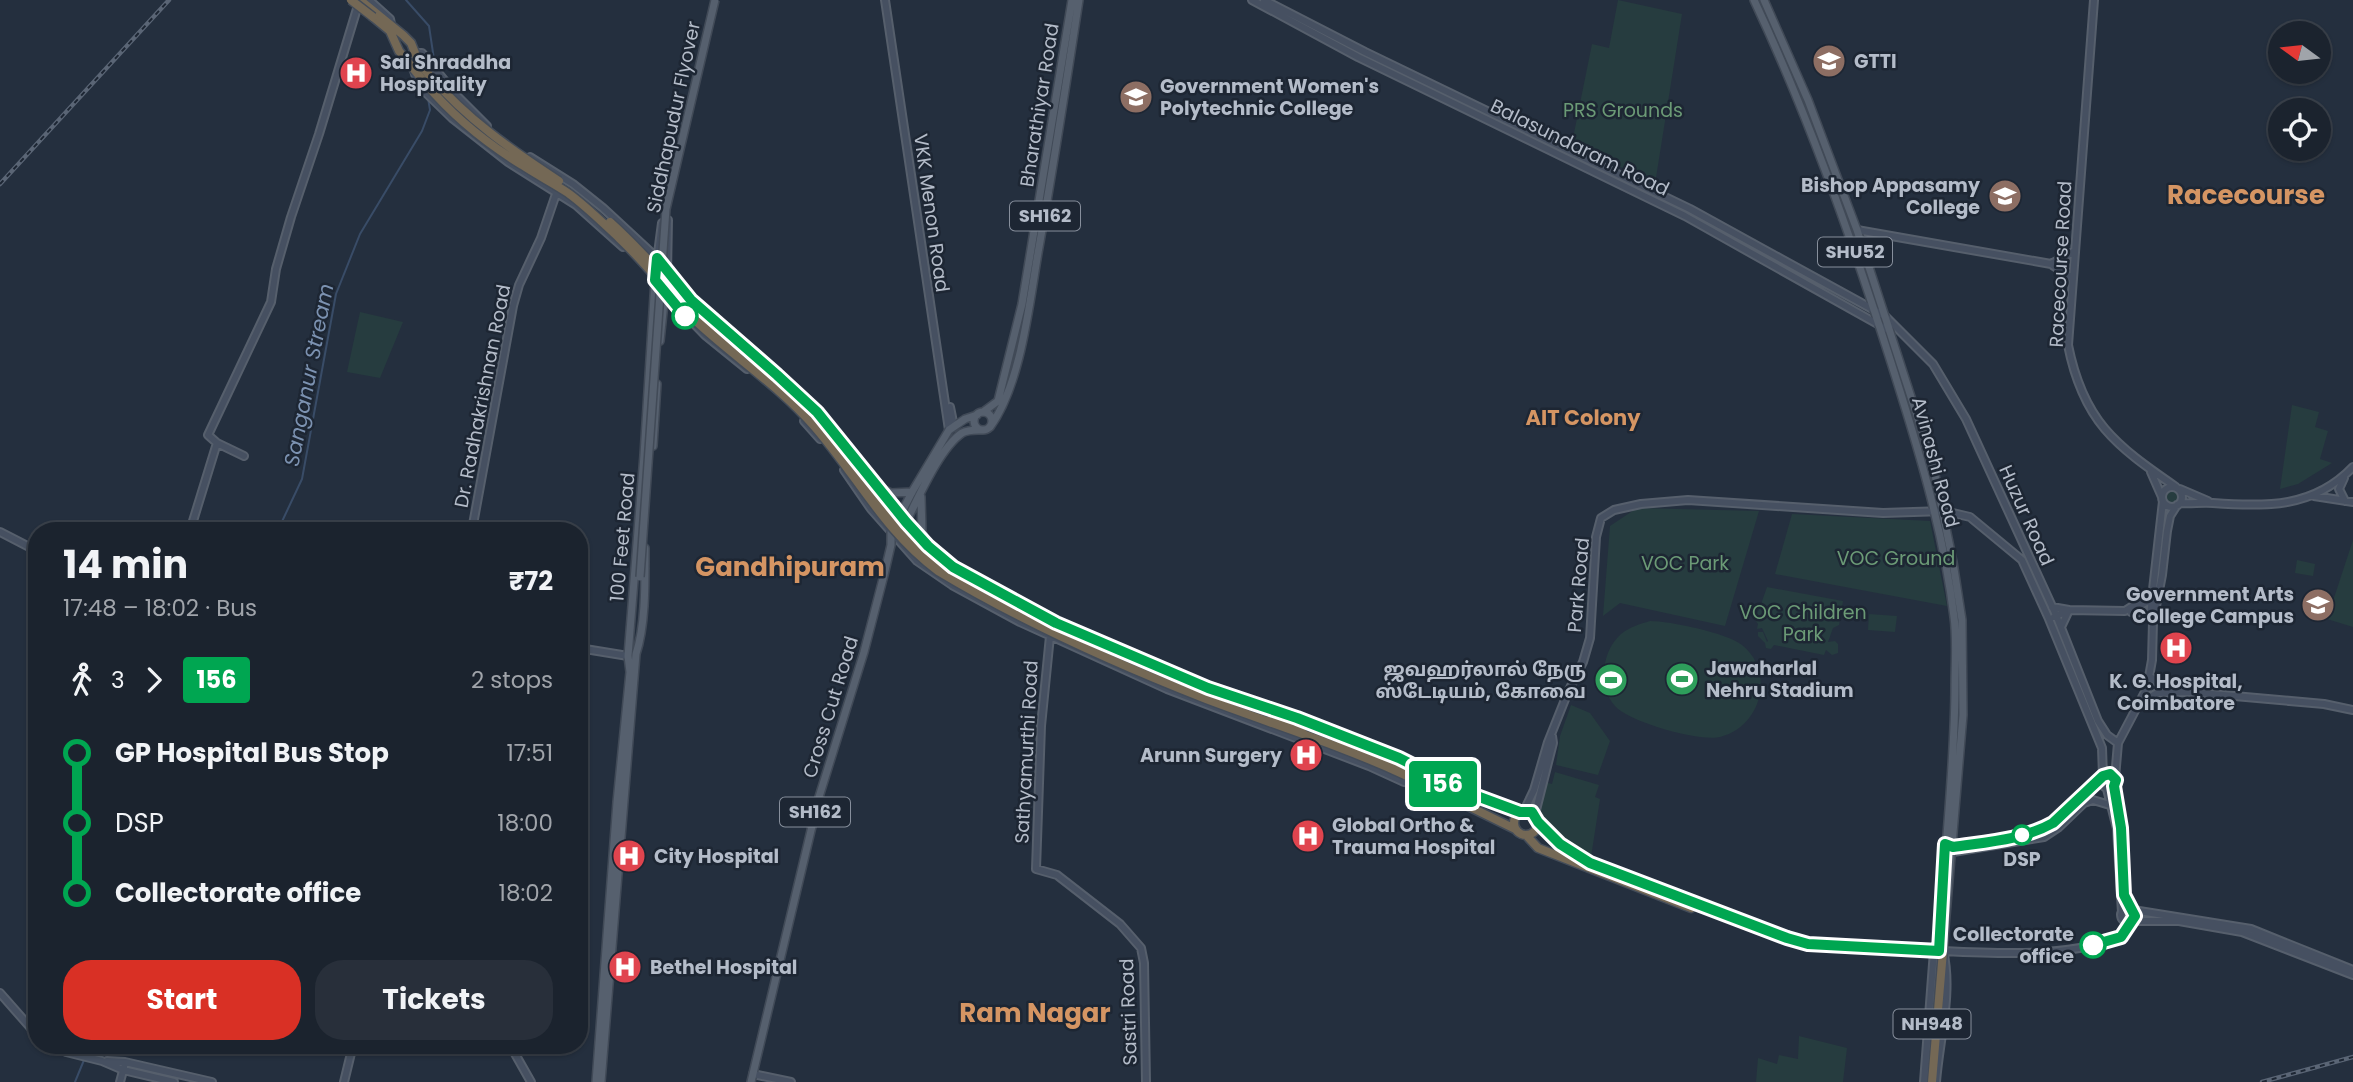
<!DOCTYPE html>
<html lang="en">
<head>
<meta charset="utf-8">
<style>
  body { margin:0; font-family:Poppins,"Noto Sans Tamil",sans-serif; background:#282f3a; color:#f1f3f6; height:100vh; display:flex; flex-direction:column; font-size:26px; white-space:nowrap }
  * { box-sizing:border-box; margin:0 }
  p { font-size:23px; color:#a0a4aa }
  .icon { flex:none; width:38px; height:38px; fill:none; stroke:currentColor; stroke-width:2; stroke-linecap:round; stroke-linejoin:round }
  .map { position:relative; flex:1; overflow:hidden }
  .sheet { position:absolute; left:28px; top:522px; width:560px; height:532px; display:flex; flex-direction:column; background:#1b232e; border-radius:28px; box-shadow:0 2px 5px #0004,0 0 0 2px #39404a }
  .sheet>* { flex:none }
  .badge { padding:0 14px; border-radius:5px; font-size:24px; line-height:46px }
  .needle { width:46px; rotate:285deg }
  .buttons { position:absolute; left:2268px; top:21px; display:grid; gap:14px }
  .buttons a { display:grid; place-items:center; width:63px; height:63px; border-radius:50%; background:#1b232e; box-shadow:0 2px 5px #0004,0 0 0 2px #39404a; font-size:35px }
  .map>.badge { position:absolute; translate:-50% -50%; box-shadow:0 0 0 4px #fff }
  .legs { display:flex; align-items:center; gap:10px; height:77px; padding:0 35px; font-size:23px }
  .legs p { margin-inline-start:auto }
  .summary { display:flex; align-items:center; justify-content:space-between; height:119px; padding:0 35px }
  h1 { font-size:38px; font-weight:700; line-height:52px }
  .primary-button { display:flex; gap:14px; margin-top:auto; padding:14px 35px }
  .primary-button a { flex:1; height:80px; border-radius:28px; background:#d93025; color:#fff; font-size:28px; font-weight:700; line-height:80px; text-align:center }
  .primary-button a+a { background:#282f3a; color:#f1f3f6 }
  ul { padding:0 35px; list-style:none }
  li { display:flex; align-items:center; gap:24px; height:70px; font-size:26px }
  li i { display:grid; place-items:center; width:10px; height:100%; margin:0 9px; background:currentColor }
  li i::after { content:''; width:18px; height:18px; margin:-9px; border:5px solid; border-radius:50%; background:#1b232e }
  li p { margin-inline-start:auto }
  li:first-child i { background:linear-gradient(#0000 50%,currentColor 0) }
  li:last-child i { background:linear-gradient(currentColor 50%,#0000 0) }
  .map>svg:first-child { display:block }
  .green { fill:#263c3f }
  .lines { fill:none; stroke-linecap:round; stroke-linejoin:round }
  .stream { stroke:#394c67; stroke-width:2 }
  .secondary-casing { stroke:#565f6c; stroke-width:10 }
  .primary-casing { stroke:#414a57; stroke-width:10 }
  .highway-casing { stroke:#434c59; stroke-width:11 }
  .secondary { stroke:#465061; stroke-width:6 }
  .primary { stroke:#56606e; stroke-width:7 }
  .highway { stroke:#746855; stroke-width:8 }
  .rail-casing { stroke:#5a6575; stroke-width:4.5 }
  .rail { stroke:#1d2633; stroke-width:2; stroke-dasharray:5; stroke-linecap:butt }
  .primary-bridge-casing { stroke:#414a57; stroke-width:10; stroke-linecap:butt }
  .highway-bridge-casing { stroke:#434c59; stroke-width:11; stroke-linecap:butt }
  .primary-bridge { stroke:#56606e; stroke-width:7 }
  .highway-bridge { stroke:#746855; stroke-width:8 }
  .line-1-casing { stroke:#fff; stroke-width:16 }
  .line-1 { stroke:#00a651; stroke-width:10 }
  .stop-1-dot { fill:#fff; stroke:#00a651; stroke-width:3.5 }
  .labels { text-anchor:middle; stroke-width:5; stroke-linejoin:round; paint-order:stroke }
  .shield { fill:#1d2633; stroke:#878f9c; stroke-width:2 }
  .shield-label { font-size:18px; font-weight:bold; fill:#b4bcc9 }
  .poi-label { font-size:19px; font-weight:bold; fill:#b4bcc9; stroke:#1d2633; text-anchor:start }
  .street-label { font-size:19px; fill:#b4bcc9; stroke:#1d2633 }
  .park-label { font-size:19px; fill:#6b9a76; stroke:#1d2633 }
  .stop-label { font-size:19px; font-weight:bold; fill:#b4bcc9; stroke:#1d2633 }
  .water-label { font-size:21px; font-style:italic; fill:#7c92b1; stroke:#1d2633 }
  .neighbourhood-label { font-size:21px; font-weight:bold; fill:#d59563; stroke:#1d2633 }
  .district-label { font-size:26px; font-weight:bold; fill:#d59563; stroke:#1d2633 }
</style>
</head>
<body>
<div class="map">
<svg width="2353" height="1082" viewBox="0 0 2353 1082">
  <rect width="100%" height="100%" fill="#242f3e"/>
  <path class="green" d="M1618,0L1682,14L1655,184L1572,143L1592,44L1609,48Z
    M360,312L403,322L380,378L347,372Z
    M2292,405L2319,412L2315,427L2328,431L2320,459L2332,463L2298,484L2280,489Z
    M2164 497a8 8 0 1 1 16 0a8 8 0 1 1-16 0Z
    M1637,508L1759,511L1725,626L1620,603L1603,616L1610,526Z
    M1792,514L1930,521L1947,606L1775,574Z
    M2353,540V627L2327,619Z
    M2297,560L2315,564L2313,576L2295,573Z
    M1767,587L1843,601L1839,625L1833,628L1828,642L1835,641L1838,644V653L1832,655L1826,650L1824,655L1774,645L1771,649L1766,648L1765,643L1758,636V632H1763L1767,642L1768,641L1762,628L1757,629L1758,624L1754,618L1759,610Z
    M1869,614L1897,616L1895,632L1868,630Z
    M1650,621C1670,621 1727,633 1742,645C1776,672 1761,727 1720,737C1699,742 1629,722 1615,706C1597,686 1602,651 1621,634C1630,627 1640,624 1650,621Z
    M1571,705L1590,713L1610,741L1598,775L1556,765L1560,736Z
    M1555,772L1599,785L1595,797L1600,799L1591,857L1535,834V824L1545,782L1552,784Z
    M1799,1036L1847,1048L1843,1082H1756L1758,1058L1777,1064L1779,1055L1798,1059Z"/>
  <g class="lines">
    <path class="stream" d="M406,0L429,26L435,66
      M278,530L302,479L336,294L360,234L422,131L430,110L428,98
      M85,1055L89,1045
      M75,1082L84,1060"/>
    <defs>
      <path id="secondary" d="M369,0L390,19L391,24
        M885,0L949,430
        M1252,0L1358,57L1685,216L1890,331
        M1264,0L1365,52L1690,209L1885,316L1933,364L1966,419L2056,615L2098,721L2107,735L2118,743
        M2094,0L2068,345C2083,421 2115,445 2176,487
        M413,53H422L457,96L487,126
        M414,71L419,86L452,118L508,162L576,205L623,247
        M530,157L573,184L603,208L657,258L691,300L715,323L796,392L836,435L876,486L928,546L953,567L1056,623L1208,688L1297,718L1399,758L1427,772L1430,778
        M1857,230L2051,264L2075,251
        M657,261L662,223
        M2051,264L2073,279
        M667,273L668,220
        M673,302L705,335L747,369
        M950,407L954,427
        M804,421L820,439
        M244,456L217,443L208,435L271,302L276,269L291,217L319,134L359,2
        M844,470L871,509L917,561L952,585L1020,622L1167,689L1369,766L1404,782L1418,783
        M2151,472L2162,497
        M2344,478L2339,489L2345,501
        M2162 497a10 10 0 1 1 20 0a10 10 0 1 1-20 0Z
        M2180,489L2208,501
        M2314,496L2353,502
        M2180,503C2191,504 2202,502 2213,503C2266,507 2314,508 2353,467
        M199,530L193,521L217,443
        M472,530L513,306L519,285L541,238L557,191
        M0,532L37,551
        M2052,607L2069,610L2061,627
        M2131,610L2152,599
        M2131,612L2146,613L2150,616
        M2054,617L2069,610L2125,611L2153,593
        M2153,622L2150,616L2163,501
        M1050,636L1041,726L1036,869L1057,875L1120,924L1141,948L1144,963L1146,1082
        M579,648L628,656
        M2149,676L2161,685L2180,690
        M2142,702L2157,693L2189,692L2324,704L2353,710
        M2115,778L2118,743L2147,688L2152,660L2153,622L2162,575L2167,531L2170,516L2177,505
        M2114,786L2120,825
        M2107,789L2117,829L2122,913
        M1524,811L1534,790L1548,742L1568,692L1583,662L1590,638L1596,537L1601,518L1614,510L1641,504L1688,500L1883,513L1944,511L1970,517L2022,560L2049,619L2102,748L2103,776L2101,784L2107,789L2114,786L2115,778L2108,774L2103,776
        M1535,814L1553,743L1552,736
        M2121,835L2124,895L2131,909
        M1948,845L1953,847C1984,842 2025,842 2052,823C2070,811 2085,794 2101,780
        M1948,850L1953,852L2044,837L2059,827L2084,803L2093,800L2113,806
        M2121 915a7 7 0 1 1 14 0a7 7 0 1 1-14 0Z
        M2133,910L2251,929L2353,970
        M2133,921H2179L2242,932L2353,975
        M0,993L37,1035
        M49,1045L66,1052L102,1061L123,1070L174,1082
        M510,1045L531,1082
        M107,1061L125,1062L212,1082
        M753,1074L791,1082
        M120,1082L124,1067
        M344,1082L353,1045
        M1924,1082L1934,951
        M1936,1082C1939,1041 1953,992 1943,951C2003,954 2063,957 2121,938L2131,922"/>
      <path id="primary" d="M1754,0C1808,115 1850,234 1889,356C1916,441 1943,527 1954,617C1957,639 1955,663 1955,685C1955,759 1946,833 1942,907
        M1764,0L1808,100L1857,230L1933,465L1953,562L1962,620L1963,715L1943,951
        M660,341L665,293
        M983,412L998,401L1022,304L1072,0
        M974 421a9 9 0 1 1 18 0a9 9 0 1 1-18 0Z
        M990,427C1021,384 1029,305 1038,253C1053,169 1066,85 1079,0
        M653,446L657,384
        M876,486L891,493L912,492
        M921,497L922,532L928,546
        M901,532C915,506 938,449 962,433C969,429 977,430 984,430
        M596,1082L617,802L630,672L628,656L644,455L655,280
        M601,1082L636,654C646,624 645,580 645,548
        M751,1082L819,797L864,652L884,575L891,545V533L912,492L949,430L965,419L977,415"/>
      <path id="highway" d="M360,0L403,35L411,43L419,63L429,75
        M373,17L390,31L399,51L425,83
        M1407,769L1520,812
        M1405,775L1515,829
        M1514 823a12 12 0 1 1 24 0a12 12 0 1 1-24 0Z
        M1538,822L1560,844L1590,863L1787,938L1807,944L1943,951L1932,1082
        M1526,835L1538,848L1691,908"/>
    </defs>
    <use href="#secondary" class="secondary-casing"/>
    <use href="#primary" class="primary-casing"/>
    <use href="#highway" class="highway-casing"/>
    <use href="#secondary" class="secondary"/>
    <use href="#primary" class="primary"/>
    <use href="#highway" class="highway"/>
    <defs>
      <path id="rail" d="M0,184L169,0
        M2262,1082L2353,1057"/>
    </defs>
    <use href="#rail" class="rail-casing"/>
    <use href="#rail" class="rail"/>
    <defs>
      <path id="primary-bridge" d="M640,577L666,209L715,0"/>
      <path id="highway-bridge" d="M351,0L373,17
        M429,75C468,120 510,149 559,181
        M425,83C452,115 486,143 522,165C537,175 553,183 568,193C586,206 603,223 619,238C648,265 671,297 699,324C737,359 780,387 814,426C857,475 884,531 938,571C1023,622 1114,663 1206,699C1272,724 1340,745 1405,775
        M610,222C656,263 691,312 739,351
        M825,432C856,467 879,508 913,541C932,560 955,575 978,588
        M1272,717L1303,728
        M1341,742L1407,769"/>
    </defs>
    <use href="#primary-bridge" class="primary-bridge-casing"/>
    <use href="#highway-bridge" class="highway-bridge-casing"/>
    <use href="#primary-bridge" class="primary-bridge"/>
    <use href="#highway-bridge" class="highway-bridge"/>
  </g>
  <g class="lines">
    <defs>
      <path id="line-1" d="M685,316L655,280L657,258L691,300L777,375L817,412L906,522L928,546L953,567L1056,623L1208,688L1297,718L1399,758L1427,772L1431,779L1520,812H1532L1538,822L1560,844L1590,863L1787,938L1808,944L1939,951L1945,844L1953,847C1986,842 2023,840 2053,823L2103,776L2110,774L2116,780L2114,786L2121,828L2124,895L2135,916L2121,937L2093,945"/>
    </defs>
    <use href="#line-1" class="line-1-casing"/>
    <use href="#line-1" class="line-1"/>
  </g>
  <defs>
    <symbol id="university-disc" viewBox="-11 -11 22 22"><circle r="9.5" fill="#8d6e63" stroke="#1d2633"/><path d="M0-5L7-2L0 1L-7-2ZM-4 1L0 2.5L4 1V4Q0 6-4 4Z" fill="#fff"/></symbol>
    <symbol id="hospital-disc" viewBox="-11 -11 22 22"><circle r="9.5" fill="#e0444e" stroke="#1d2633"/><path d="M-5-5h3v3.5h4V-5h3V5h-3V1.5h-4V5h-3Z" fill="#fff"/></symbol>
    <symbol id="stadium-disc" viewBox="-11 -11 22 22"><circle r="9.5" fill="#2e9e5b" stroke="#1d2633"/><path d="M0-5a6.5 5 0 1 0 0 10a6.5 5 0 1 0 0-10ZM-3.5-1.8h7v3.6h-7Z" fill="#fff"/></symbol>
  </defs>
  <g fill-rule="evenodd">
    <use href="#university-disc" x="1810" y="42" width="38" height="38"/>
    <use href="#hospital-disc" x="337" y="54" width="38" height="38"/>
    <use href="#university-disc" x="1117" y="78" width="38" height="38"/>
    <use href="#university-disc" x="1986" y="177" width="38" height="38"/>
    <use href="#university-disc" x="2299" y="586" width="38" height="38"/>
    <use href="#hospital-disc" x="2157" y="629" width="38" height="38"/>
    <use href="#stadium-disc" x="1663" y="660" width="38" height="38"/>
    <use href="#stadium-disc" x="1592" y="661" width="38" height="38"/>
    <use href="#hospital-disc" x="1287" y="736" width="38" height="38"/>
    <use href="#hospital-disc" x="1289" y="817" width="38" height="38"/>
    <use href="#hospital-disc" x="610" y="837" width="38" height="38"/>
    <use href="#hospital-disc" x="606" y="948" width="38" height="38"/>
  </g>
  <g class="stop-1-dot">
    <circle cx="685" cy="316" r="12"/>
    <circle cx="2022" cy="835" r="9"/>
    <circle cx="2093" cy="945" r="12"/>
  </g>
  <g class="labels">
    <g class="shield">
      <rect x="1010" y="201.5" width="70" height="29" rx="5"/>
      <rect x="1818" y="237.5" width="74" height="29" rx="5"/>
      <rect x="780" y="797.5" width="70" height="29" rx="5"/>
      <rect x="1893.5" y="1009.5" width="77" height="29" rx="5"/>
    </g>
    <g class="shield-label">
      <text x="1045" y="222">SH162</text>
      <text x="1855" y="258">SHU52</text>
      <text x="815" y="818">SH162</text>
      <text x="1932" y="1030">NH948</text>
    </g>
    <g class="poi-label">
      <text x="1854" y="68">GTTI</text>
      <text x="380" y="69">Sai Shraddha<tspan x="380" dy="22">Hospitality</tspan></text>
      <text x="1160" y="93">Government Women's<tspan x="1160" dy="22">Polytechnic College</tspan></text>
      <text x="1980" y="192" text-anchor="end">Bishop Appasamy<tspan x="1980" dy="22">College</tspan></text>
      <text x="2294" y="601" text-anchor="end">Government Arts<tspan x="2294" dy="22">College Campus</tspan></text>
      <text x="1706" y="675">Jawaharlal<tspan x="1706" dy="22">Nehru Stadium</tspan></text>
      <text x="1586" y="676" text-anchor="end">ஜவஹர்லால் நேரு<tspan x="1586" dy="22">ஸ்டேடியம், கோவை</tspan></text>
      <text x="2176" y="688" text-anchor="middle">K. G. Hospital,<tspan x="2176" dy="22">Coimbatore</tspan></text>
      <text x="1282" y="762" text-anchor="end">Arunn Surgery</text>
      <text x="1332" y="832">Global Ortho &amp;<tspan x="1332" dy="22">Trauma Hospital</tspan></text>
      <text x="654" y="863">City Hospital</text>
      <text x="650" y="974">Bethel Hospital</text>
    </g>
    <g class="street-label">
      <text transform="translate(1039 105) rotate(-81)" y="7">Bharathiyar Road</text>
      <text transform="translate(673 117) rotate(-78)" y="7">Siddhapudur Flyover</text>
      <text transform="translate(1580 147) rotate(26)" y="7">Balasundaram Road</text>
      <text transform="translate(932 213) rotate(82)" y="7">VKK Menon Road</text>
      <text transform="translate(2060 264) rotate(-87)" y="7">Racecourse Road</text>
      <text transform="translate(482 396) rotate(-79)" y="7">Dr. Radhakrishnan Road</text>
      <text transform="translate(1936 462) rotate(75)" y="7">Avinashi Road</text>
      <text transform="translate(2027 515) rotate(66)" y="7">Huzur Road</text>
      <text transform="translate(622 537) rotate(-85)" y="7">100 Feet Road</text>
      <text transform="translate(1578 585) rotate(-85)" y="7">Park Road</text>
      <text transform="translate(830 707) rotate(-73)" y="7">Cross Cut Road</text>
      <text transform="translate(1026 752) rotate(-87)" y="7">Sathyamurthi Road</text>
      <text transform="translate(1128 1012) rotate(-92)" y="7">Sastri Road</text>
    </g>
    <g class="park-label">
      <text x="1623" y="117">PRS Grounds</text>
      <text x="1896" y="565">VOC Ground</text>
      <text x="1685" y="570">VOC Park</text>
      <text x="1803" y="619">VOC Children<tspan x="1803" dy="22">Park</tspan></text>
    </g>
    <g class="stop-label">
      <text x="2022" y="866">DSP</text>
      <text x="2074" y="941" text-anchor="end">Collectorate<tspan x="2074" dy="22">office</tspan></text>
    </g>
    <g class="water-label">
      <text transform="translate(309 375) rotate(-79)" y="7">Sanganur Stream</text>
    </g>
    <g class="neighbourhood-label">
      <text x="1583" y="425">AIT Colony</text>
    </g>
    <g class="district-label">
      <text x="2246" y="204">Racecourse</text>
      <text x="790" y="576">Gandhipuram</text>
      <text x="1035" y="1022">Ram Nagar</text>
    </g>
  </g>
</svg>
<div class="buttons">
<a><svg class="needle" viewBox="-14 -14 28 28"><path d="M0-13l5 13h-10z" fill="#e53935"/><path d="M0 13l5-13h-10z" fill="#a0a4aa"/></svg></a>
<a><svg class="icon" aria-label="locate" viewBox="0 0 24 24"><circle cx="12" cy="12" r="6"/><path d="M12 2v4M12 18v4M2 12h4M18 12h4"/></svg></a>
</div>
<b class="badge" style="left:1443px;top:784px;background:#00a651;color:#fff">156</b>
<section class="sheet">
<div class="summary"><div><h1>14 min</h1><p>17:48 – 18:02 · Bus</p></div><b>₹72</b></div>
<div class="legs"><svg class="icon" aria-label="walk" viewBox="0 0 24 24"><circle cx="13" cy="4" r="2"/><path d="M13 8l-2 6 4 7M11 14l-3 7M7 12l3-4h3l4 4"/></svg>3<svg class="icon" aria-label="forward" viewBox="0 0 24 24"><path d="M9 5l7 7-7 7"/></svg><b class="badge" style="background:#00a651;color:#fff">156</b><p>2 stops</p></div>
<ul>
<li><i style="color:#00a651"></i><b>GP Hospital Bus Stop</b><p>17:51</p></li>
<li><i style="color:#00a651"></i><span>DSP</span><p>18:00</p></li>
<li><i style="color:#00a651"></i><b>Collectorate office</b><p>18:02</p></li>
</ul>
<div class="primary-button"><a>Start</a><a>Tickets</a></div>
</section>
</div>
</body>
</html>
